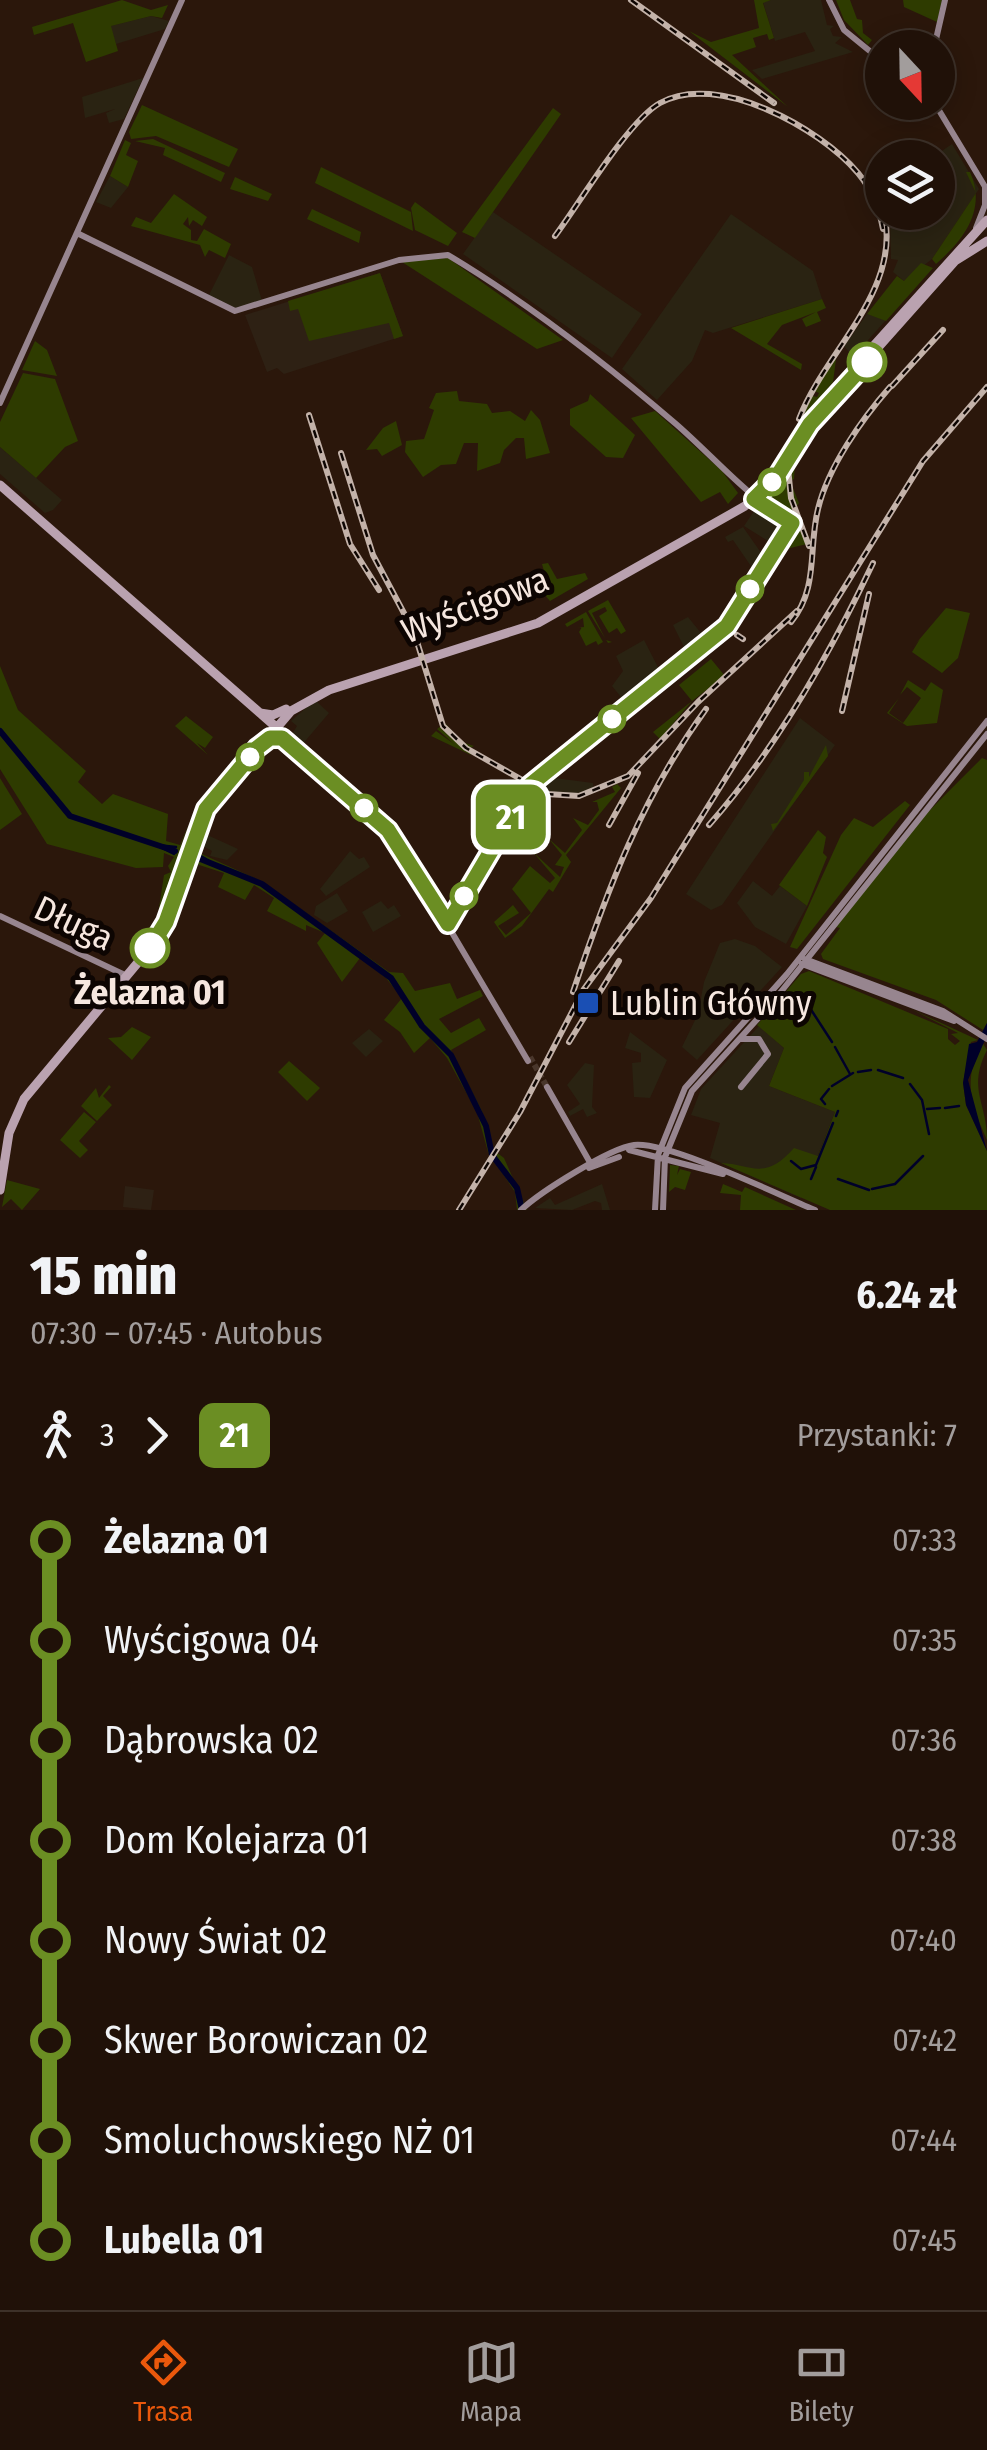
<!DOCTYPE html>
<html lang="pl">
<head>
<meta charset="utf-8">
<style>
  body { margin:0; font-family:"Fira Sans Condensed",sans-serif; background:#281a12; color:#f1f3f6; height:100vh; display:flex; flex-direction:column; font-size:38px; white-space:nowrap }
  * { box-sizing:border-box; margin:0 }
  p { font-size:32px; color:#a29d9c }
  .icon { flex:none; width:55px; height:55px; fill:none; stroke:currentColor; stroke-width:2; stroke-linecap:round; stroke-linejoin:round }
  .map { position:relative; height:1210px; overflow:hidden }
  .side { display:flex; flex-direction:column; background:#201108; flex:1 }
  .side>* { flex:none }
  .badge { padding:0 20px; border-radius:15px; font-size:35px; line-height:65px }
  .needle { width:65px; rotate:158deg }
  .fabs { position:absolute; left:865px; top:30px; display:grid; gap:20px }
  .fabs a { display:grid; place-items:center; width:90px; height:90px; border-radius:50%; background:#201108; box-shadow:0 5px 25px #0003,0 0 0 2px #3d3129; font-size:50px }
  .map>.badge { position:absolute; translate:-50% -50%; box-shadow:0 0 0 5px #fff }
  .legs { display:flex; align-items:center; gap:15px; height:110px; padding:0 30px; font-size:32px }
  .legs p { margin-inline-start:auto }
  .summary { display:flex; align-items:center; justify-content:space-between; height:170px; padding:0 30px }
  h1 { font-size:55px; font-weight:800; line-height:75px }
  ul { padding:0 30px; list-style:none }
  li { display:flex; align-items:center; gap:35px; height:100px; font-size:38px }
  li i { display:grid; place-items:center; width:15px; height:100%; margin:0 12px; background:currentColor }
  li i::after { content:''; width:25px; height:25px; margin:-12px; border:8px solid; border-radius:50%; background:#201108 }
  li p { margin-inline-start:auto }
  li:first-child i { background:linear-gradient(#0000 50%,currentColor 0) }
  li:last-child i { background:linear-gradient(currentColor 50%,#0000 0) }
  .menu { display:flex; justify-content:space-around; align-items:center; height:140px; border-top:2px solid #3d3129; background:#201108; font-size:28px; color:#a29d9c }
  .menu a { display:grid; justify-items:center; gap:5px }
  .menu .current { color:#ea580c }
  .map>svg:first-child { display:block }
  .commercial { fill:#2a2312 }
  .medical { fill:#2e2114 }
  .green { fill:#2e3b00 }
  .water { fill:#000029 }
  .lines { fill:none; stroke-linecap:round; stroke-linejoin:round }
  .stream { stroke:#000029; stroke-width:2.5 }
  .river { stroke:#000029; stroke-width:6 }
  .secondary-tunnel { stroke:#49362b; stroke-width:6; stroke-dasharray:6 3; stroke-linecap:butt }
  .secondary { stroke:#97858f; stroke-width:6 }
  .primary { stroke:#baa2b0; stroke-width:9 }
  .rail-casing { stroke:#c3b2a9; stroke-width:6 }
  .rail { stroke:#0d0502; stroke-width:2.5; stroke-dasharray:8; stroke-linecap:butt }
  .line-1-casing { stroke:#fff; stroke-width:22 }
  .line-1 { stroke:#6b8e23; stroke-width:15 }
  .stop-1-dot { fill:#fff; stroke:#6b8e23; stroke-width:5 }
  .transit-dot { fill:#1a4fb4; stroke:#0d0502; stroke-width:4 }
  .labels { text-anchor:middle; stroke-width:10; stroke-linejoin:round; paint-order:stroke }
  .street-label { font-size:35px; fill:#f6e7df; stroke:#0d0502 }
  .stop-label { font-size:35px; font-weight:bold; fill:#f6e7df; stroke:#0d0502 }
  .poi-label { font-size:35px; fill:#f6e7df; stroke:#0d0502; text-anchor:start }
</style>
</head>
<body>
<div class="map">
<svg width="987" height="1210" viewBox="0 0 987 1210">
  <rect width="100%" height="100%" fill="#2b170b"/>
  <path class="commercial" d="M771,0H821L827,25L834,26L830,29L833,36L842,37L835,43L853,52L762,79L752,70L815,51L805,32L775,41L763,2Z
    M151,16L169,21L165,29L116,44L110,26Z
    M143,78L124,119L109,123L106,113L115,109L85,118L82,97Z
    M952,144L979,189L932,259L904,281L893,272L898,260L891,259L890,215L938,212V158L933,157Z
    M110,176L128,187L111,208L96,202Z
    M493,212L642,314L612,358L463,254Z
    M731,214L813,271L822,299L713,333L705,330L692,361L657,400L622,369Z
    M229,255L252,267L262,301L238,309L208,297Z
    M867,314L886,320L853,357L844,346Z
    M0,447L62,500L53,510L45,513L0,474Z
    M754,511L780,525L773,544L744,526Z
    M743,527L764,557L755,572L733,540L728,542L725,537Z
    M688,617L705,638L687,653L673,625Z
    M644,640L661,673L625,702L612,686L623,671L616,656Z
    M315,700L329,713L301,746L291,736L297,726L291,721Z
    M800,718L835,745L722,905L711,910L686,894Z
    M547,777L593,783L594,792L559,797L534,787Z
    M203,833L238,849L227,860L210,856L212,851L199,844Z
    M350,851L359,859L364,857L370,867L326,896L320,889Z
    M753,881L772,896L780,886L807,906L786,944L755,927L737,903Z
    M337,893L348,911L327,923L314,915L316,906Z
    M381,901L388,909L394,905L401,916L373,932L362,912Z
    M735,939L755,946L782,967L697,1060L682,1047L698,1014L704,982L720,943Z
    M759,1026L784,1048L769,1086L835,1112L801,1198L710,1158L720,1123L691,1115L701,1089Z
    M369,1029L383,1041L366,1057L352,1043Z
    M630,1032L667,1060L650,1098L634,1097L632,1063L641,1062V1053L625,1048Z
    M585,1063L594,1065L592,1107L597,1113L587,1117L583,1109L570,1116L568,1112L580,1104L567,1085Z
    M602,1184L610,1210H602L601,1203L595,1201L572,1210L535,1208L550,1198L555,1205Z"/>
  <path class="medical" d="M380,273L403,336L284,374L277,368L267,372L245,315Z
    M125,1186L154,1190L151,1210L123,1207Z"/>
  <path class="green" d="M122,0L151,10L168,5L162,18L151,16L111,26L118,51L86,62L73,23L34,35L32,27Z
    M754,0H771L763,3L774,38L769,40L767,34L753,38L756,47L732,55L788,107L689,31L711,42L759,28Z
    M836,0H850L857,19L862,20L863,33L872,40L868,45L844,20Z
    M903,0H942L937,22L904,7Z
    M142,105L238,149L229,167L156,136L131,139L129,132Z
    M553,108L561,114L475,238L462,232Z
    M153,139L225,173L221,182L163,155L165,148L135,141Z
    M125,140L131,143L126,155L138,161L128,187L110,176Z
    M321,167L411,212L413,231L315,183Z
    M966,172H970C987,209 964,240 936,264L932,259L976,193Z
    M235,177L272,194L268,201L230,189Z
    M174,194L207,217L202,226L193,220L189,226L188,217L183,224L191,230V240L197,241L204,229L231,244L225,258L209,250L205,257L200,245L131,226L136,217L151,223Z
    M415,202L457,233L448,246L415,230L411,208Z
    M312,209L361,232L359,243L307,219Z
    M448,258L563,340L537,349L402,262Z
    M921,263L933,268L886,321L867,314L897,276L904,281Z
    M380,273L403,336L394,339L389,323L309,341L298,309L290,311L288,301Z
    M822,299L826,308L817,312L821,321L806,327L802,319L816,312L782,325L767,344L802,364L801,370L731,328Z
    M35,341L47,350L57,376L22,370Z
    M837,352L833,382L803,418L809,395L817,397L819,393L812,390Z
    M23,373L55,379L78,441L65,447L36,478L0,447V422Z
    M457,391L459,401L487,404L492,413L510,411L525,421L531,410L540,420L550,453L526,459L524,438H516L504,450L500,463L477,471L478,443H464L456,464L441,465L423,477L405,452L406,441L424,439L434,410L429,408L436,393Z
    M590,394L635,435L623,458L606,457L570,425V409L588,401Z
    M655,411L722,471L738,493L728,504L720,492L701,502L631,418Z
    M396,421L402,445L382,456L377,449L366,450L383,428Z
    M796,450L794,479L790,481L799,503L795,509L787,468L794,511L789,516L766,502L764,495L777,484Z
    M800,513L798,521L807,544L778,551L774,557Z
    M548,563L557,579L585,573L588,579L550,601L542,592L549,589L542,564Z
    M608,600L626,631L621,634L617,628L609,633L599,616L607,611L605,607L592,613L606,640L612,642L608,643L588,611Z
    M946,608L970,613L958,658L942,673L912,652L920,639L912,648Z
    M586,612L603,642L598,645L596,641L586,646L579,632L582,627L576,628L584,627L583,618L567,627L565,624Z
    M711,659L725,676L692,701L660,739L653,732L692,701L679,685Z
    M0,666L18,710L86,771L78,782L102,804L113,794L168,814L166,841L180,845L189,823L181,845L185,847L197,820L193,850L263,882L389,972L403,973L415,991L450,983L457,999L480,990L483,996L439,1019L451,1033L479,1018L486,1030L451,1050L482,1111L492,1149L504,1158L527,1210H517L515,1192L488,1152L477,1112L447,1058L430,1038L414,1053L400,1032L384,1020L402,998L386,978L360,958L342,982L317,943L325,933L306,925V931L267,911L274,898L254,885L245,900L218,887L224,873L190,862L175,912L158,943L186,860L178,859L160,917L149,938L157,921L164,875L171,872L168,866L174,857L164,853L163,867L136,868L47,844L0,769Z
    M908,680L925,691L931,682L943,690L937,723L907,726L887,713L899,698L889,713L903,723L921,698L907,687L900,695Z
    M186,716L213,737L205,748L197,743L208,755L175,726Z
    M445,723L462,742L474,746L468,749L471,755L431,736L436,731L454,744L437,729Z
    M826,745L828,756L773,831L771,824L777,823L804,780V772H809V777Z
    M982,758L987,760V1023L983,1030L936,1000L823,959L821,954L840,928L836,927L923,817Z
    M0,778L22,814L0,830Z
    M617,784L621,788L566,855L571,862L553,892L549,889L522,926L505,938L494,922L513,905L519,913L498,926L506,935L531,913L512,889L530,866L550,883L555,878L533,852L560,877L564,867L555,865L562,855L549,839L565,853L582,830L573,818L588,825L599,810L597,802H592L615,792L612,787Z
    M905,801L910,805L797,949L790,947L841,835L854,818L873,827Z
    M818,830L826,837L823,853L827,857L807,906L779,885Z
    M809,971L948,1029V1039L955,1045L960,1041L951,1034L958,1033L911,1009L978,1040L971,1042L963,1083L966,1105L987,1151V1210H830L721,1163C751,1164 764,1182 794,1148L818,1156L835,1112L769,1086L784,1048L757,1025L801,974Z
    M132,1027L151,1037L132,1060L108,1038L121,1037Z
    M982,1042L987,1050C967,1089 987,1102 987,1140C970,1102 963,1081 982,1042Z
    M289,1061L320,1088L307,1101L278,1072Z
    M109,1085L111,1087L103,1096L112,1105L97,1121L81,1106L96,1088L99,1098Z
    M84,1112L96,1122L79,1141L88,1150L80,1158L60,1140Z
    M670,1165L679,1166L677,1175L680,1169L691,1172L685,1190L675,1187L669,1192Z
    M7,1180L40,1189L22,1210L11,1199L2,1207Z
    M723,1184L742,1192L745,1187L796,1210H740L741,1195L720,1193Z"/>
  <path class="water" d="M987,1023V1035L968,1080L987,1151L966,1105L963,1083L969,1044L977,1042Z"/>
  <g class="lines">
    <path class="stream" d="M157,845L176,847
      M158,846L174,854
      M194,852L206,859
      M191,859L208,860
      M808,1005L832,1042
      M835,1047L850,1074
      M878,1070L903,1078
      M858,1072L871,1070
      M910,1084L922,1100L929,1134
      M832,1086L853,1073
      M825,1104L821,1099L829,1089
      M945,1108L959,1106
      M927,1109L940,1108
      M836,1116L838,1111
      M791,1161L801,1169L816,1165L833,1123
      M811,1179L816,1167
      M838,1179L869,1190
      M872,1189L895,1184L923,1156"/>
    <path class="river" d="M0,731L70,816L175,851
      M193,856L262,884L391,978L422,1026L451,1055L486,1126L492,1155L517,1188L522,1210"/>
    <path class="secondary-tunnel" d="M530,1057L547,1087"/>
    <path class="secondary" d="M829,0L844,30L882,61
      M934,48L945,0
      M934,102L987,190
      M976,228L985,205V188
      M77,233L235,311L399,260L448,255C528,303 605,363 676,424C714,457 748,498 792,523L725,628L530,785L448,924
      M0,403L182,0
      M276,727L390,828L528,1061
      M0,916L127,976
      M805,959L943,1011L987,1039
      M802,964L954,1021
      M740,1039H759L768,1054L741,1087
      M547,1087L592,1166
      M629,1150L723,1174
      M589,1168L619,1157
      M521,1210C540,1192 610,1148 634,1145C668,1141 779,1195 815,1210
      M655,1210L658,1155L685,1088L787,974L987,721
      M663,1210L665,1157L692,1091L772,1003L987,734"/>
    <path class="primary" d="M814,412L987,220
      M0,485L276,727
      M260,713L273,715L286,709
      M0,1190L9,1133L24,1099L155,942L202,816L291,711L329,690L538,623L745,506L773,481L810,424L955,261L987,241"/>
    <defs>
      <path id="rail" d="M631,0L774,103
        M555,236C579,204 628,121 660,103C717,71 820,128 858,173C873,191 879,208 883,229
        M892,386L943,330
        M309,415L350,544L379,590
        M799,419C824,353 899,293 885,218
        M341,453L373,555L414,632L443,726L466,748L547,794L579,796L628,776L698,702L797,611
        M788,468L791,498L809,546
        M791,622C819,588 808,549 818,509C828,467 862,419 890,387
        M737,635L743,639
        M842,711L869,594
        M609,825L638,773
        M709,825C776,749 830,654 873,563
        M573,992C607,890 642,797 706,709
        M569,1042L619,961
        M459,1210L520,1112L584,989L651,898L923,461L987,387"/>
    </defs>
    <use href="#rail" class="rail-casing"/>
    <use href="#rail" class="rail"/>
  </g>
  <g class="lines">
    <defs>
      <path id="line-1" d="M150,948L166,922L206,809L257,748L270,738H282L388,830L448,924L530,785L727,626L792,523L754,499L778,475L810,424L867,362"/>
    </defs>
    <use href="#line-1" class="line-1-casing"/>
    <use href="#line-1" class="line-1"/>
  </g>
  <g class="stop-1-dot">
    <circle cx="867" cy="362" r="18"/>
    <circle cx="772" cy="482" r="12"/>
    <circle cx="750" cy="589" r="12"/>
    <circle cx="612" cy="719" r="12"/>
    <circle cx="250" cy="757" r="12"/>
    <circle cx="364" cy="808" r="12"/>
    <circle cx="464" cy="896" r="12"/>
    <circle cx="150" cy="948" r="18"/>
  </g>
  <rect class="transit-dot" x="576" y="991" width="24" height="24" rx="5"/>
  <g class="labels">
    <g class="street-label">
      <text transform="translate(475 605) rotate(-21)" y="12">Wyścigowa</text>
      <text transform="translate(74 923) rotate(25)" y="12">Długa</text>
    </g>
    <g class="stop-label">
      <text x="150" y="1004">Żelazna 01</text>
    </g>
    <g class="poi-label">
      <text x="610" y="1015">Lublin Główny</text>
    </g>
  </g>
</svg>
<div class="fabs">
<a><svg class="needle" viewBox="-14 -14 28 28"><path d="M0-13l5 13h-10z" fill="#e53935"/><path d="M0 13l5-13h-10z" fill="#a29d9c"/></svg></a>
<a><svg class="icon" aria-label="layers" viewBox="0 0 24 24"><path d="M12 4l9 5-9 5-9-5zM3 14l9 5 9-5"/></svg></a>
</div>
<b class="badge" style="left:511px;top:817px;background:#6b8e23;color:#fff">21</b>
</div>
<section class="side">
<div class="summary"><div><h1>15 min</h1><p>07:30 – 07:45 · Autobus</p></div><b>6.24 zł</b></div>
<div class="legs"><svg class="icon" aria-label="walk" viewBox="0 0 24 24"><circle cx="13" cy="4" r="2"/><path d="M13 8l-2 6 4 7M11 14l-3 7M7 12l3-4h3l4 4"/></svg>3<svg class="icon" aria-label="forward" viewBox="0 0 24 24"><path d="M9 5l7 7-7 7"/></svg><b class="badge" style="background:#6b8e23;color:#fff">21</b><p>Przystanki: 7</p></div>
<ul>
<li><i style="color:#6b8e23"></i><b>Żelazna 01</b><p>07:33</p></li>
<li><i style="color:#6b8e23"></i><span>Wyścigowa 04</span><p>07:35</p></li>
<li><i style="color:#6b8e23"></i><span>Dąbrowska 02</span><p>07:36</p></li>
<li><i style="color:#6b8e23"></i><span>Dom Kolejarza 01</span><p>07:38</p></li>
<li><i style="color:#6b8e23"></i><span>Nowy Świat 02</span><p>07:40</p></li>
<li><i style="color:#6b8e23"></i><span>Skwer Borowiczan 02</span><p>07:42</p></li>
<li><i style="color:#6b8e23"></i><span>Smoluchowskiego NŻ 01</span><p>07:44</p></li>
<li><i style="color:#6b8e23"></i><b>Lubella 01</b><p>07:45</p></li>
</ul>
</section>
<nav class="menu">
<a class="current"><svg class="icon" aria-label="directions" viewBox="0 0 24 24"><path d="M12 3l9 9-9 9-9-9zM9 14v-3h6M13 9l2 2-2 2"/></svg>Trasa</a>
<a><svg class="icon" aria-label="map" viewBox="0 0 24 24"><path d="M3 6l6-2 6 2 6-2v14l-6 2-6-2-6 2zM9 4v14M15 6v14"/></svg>Mapa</a>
<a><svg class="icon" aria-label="tickets" viewBox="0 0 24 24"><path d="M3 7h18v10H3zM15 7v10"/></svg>Bilety</a>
</nav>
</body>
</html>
